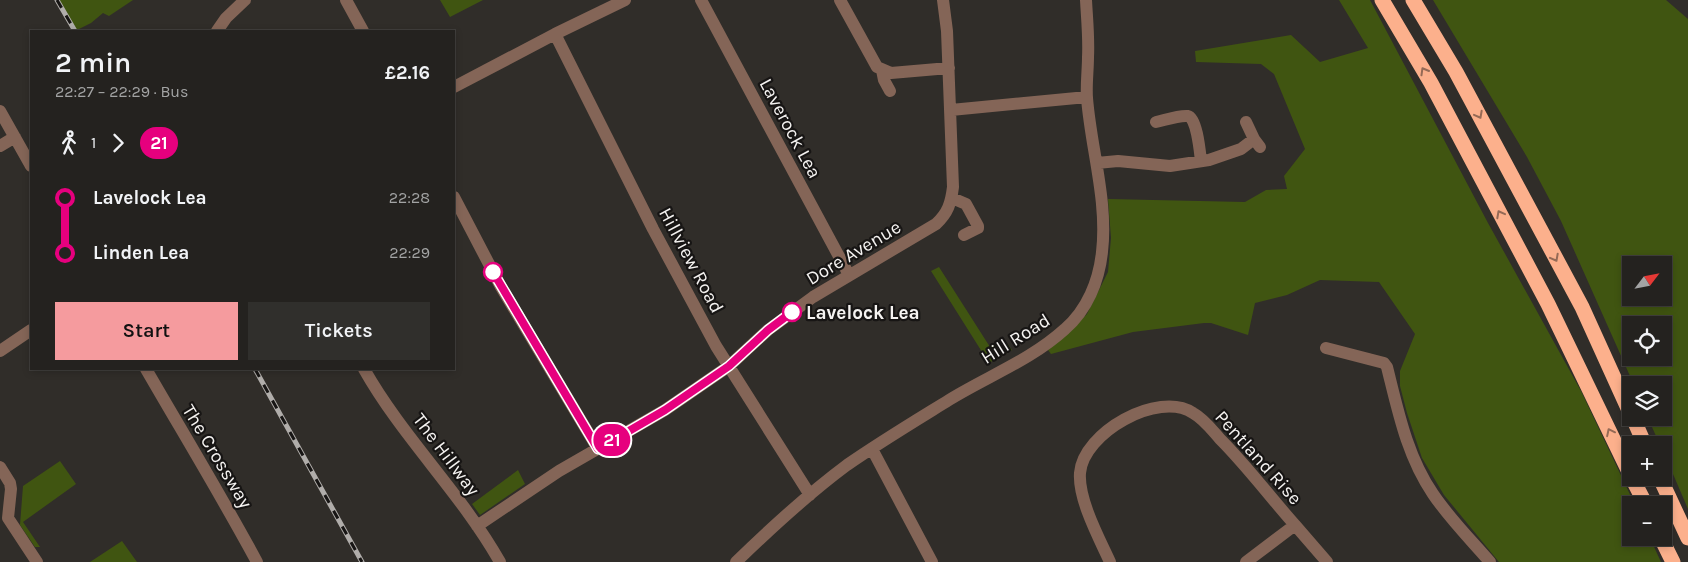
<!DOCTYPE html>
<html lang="en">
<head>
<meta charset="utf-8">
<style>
  body { margin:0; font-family:Karla,sans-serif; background:#302f2c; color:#f1f3f6; height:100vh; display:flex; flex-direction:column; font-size:19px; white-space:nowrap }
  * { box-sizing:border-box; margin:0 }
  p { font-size:16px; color:#a3a4a4 }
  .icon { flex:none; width:28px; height:28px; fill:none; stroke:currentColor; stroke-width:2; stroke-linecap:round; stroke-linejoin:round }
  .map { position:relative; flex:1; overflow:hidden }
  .sheet { position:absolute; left:30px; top:30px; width:425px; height:340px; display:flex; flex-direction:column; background:#24221f; border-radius:0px; box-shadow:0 2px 8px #0003,0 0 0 1px #413f3d }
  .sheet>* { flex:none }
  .badge { padding:0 10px; border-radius:16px; font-size:18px; line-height:32px }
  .needle { width:32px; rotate:58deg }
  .fabs { position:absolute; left:1622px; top:256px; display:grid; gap:10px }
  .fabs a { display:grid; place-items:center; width:50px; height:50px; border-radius:0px; background:#24221f; box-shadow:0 2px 8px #0003,0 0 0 1px #413f3d; font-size:25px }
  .map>.badge { position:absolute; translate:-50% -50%; box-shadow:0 0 0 2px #fff }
  .legs { display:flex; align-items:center; gap:8px; height:55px; padding:0 25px; font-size:16px }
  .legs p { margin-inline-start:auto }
  .head { display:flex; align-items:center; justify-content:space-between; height:85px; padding:0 25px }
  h1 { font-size:28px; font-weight:600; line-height:38px }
  .action { display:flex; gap:10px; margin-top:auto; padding:10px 25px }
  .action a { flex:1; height:58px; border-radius:0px; background:#f59b9e; color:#111; font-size:20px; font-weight:600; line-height:58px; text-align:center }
  .action a+a { background:#302f2c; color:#f1f3f6 }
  ul { padding:0 25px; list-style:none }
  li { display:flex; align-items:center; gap:18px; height:55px; font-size:19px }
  li i { display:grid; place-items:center; width:8px; height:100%; margin:0 6px; background:currentColor }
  li i::after { content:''; width:12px; height:12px; margin:-6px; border:4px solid; border-radius:50%; background:#24221f }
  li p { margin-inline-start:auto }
  li:first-child i { background:linear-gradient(#0000 50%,currentColor 0) }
  li:last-child i { background:linear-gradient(currentColor 50%,#0000 0) }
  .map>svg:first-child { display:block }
  .green { fill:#405511; fill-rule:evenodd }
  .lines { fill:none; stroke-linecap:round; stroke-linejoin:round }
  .minor { stroke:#846557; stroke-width:12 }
  .highway { stroke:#fcb08c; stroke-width:15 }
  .rail-casing { stroke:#b0adaa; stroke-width:5 }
  .rail { stroke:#171514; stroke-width:3; stroke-dasharray:9; stroke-linecap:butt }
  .oneway { stroke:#956a56 }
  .line-1-casing { stroke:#fff; stroke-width:11 }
  .line-1 { stroke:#e6007e; stroke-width:8 }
  .stop-1-dot { fill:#fff; stroke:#e6007e; stroke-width:2.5 }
  .labels { text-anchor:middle; stroke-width:4.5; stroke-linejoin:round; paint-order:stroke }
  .street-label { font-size:19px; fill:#f5f3f1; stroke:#171514 }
  .stop-label { font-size:19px; font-weight:bold; fill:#f5f3f1; stroke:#171514; text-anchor:start }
</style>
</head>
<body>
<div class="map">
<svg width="1688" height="562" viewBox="0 0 1688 562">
  <rect width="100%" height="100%" fill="#302d29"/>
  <path class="green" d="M58,0H133L109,16L103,13L91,23L75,31Z
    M440,0H483L450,17Z
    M1339,0H1370L1488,223L1581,391L1635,505H1631V538H1650L1661,562H1499L1444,495L1422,458L1407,413L1400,386V371L1415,334L1379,282L1320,280L1287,295L1255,303L1248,335L1211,323H1204L1133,332L1051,354L1048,350L1063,338L1087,314L1108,272L1111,238L1108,199L1245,202L1266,190L1287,189L1284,176L1305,149L1274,74L1261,64L1196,62L1195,51L1291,35L1320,62L1368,48Z
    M1433,0H1666L1688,19V509L1664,453V445H1660L1648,418H1664V385H1634L1561,221L1527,157ZM1631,265H1664V298H1631ZM1631,325H1664V358H1631Z
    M939,267L990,347C1000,344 1004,336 1012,350L989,363L931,271Z
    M60,461L76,484L23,522L40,547H35L20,525L23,486Z
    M518,470L525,484L480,515L472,504Z
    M122,541L137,562H90Z"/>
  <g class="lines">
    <path class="minor" d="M346,0L363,31
      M701,0L849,275
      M840,0L877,67L891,73L949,68
      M217,31L226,18L245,0
      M555,34L653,229L716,346L810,495
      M882,70L884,80L890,91
      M454,87L555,34L625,0
      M951,110L1087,97
      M0,111L31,166
      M1156,122C1165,120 1179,115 1188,116C1197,118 1200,153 1201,161
      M1246,122L1254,139L1260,147
      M0,146L15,137
      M1097,163L1118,161L1170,166L1209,160L1241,149L1254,139
      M454,197L501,287L598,449
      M952,198L966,204L978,226V228L964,235
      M1326,348L1384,363L1387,367C1398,411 1407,456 1433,494C1449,518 1471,540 1490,562
      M0,351L31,330
      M146,369C183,433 222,497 257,562
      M364,369C403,438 461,493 500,562
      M872,449L932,562
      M0,467L10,483L11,489L8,518L37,562
      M1295,525L1327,562
      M477,526L559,471L665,410L729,366L768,330L813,297L936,224C948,213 951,203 953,187L947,31L943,0
      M736,562C771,528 808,494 847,465C880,442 915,421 949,400C988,376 1031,360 1065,329C1087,310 1099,281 1102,252C1108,201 1091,149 1087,98C1086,85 1088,70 1088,57C1089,38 1087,19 1086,0
      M1110,562C1099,538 1078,499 1080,473C1083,433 1158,390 1193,413C1204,419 1212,430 1220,439C1247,466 1270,497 1295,525L1246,562"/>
    <path class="highway" d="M1382,0L1431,83L1548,304L1631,476
      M1413,0L1456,72L1582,307L1631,415
      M1633,418L1645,445
      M1632,478L1646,505
      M1660,478L1688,538
      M1661,538L1673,562"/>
    <defs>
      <path id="rail" d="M57,0L75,31
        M255,369L362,562"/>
    </defs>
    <use href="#rail" class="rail-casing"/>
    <use href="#rail" class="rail"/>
  </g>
  <defs><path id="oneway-chevron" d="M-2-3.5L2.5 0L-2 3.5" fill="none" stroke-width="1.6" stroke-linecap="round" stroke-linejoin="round" transform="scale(1.25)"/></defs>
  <g class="oneway">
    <use href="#oneway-chevron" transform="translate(1424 71) rotate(-120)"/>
    <use href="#oneway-chevron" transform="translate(1479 115) rotate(62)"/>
    <use href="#oneway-chevron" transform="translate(1500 214) rotate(-118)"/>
    <use href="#oneway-chevron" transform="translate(1555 258) rotate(62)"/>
    <use href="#oneway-chevron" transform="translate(1610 432) rotate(-116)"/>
  </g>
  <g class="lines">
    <defs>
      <path id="line-1" d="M493,272L598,449L665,410L729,366L768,330L792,312"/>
    </defs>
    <use href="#line-1" class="line-1-casing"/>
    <use href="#line-1" class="line-1"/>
  </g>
  <g class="stop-1-dot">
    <circle cx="493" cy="272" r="9"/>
    <circle cx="792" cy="312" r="9"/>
  </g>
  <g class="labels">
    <g class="street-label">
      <text transform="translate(791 128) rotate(62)" y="7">Laverock Lea</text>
      <text transform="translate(853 252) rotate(-31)" y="7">Dore Avenue</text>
      <text transform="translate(692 260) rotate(62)" y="7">Hillview Road</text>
      <text transform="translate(1015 338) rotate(-32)" y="7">Hill Road</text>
      <text transform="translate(447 454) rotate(53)" y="7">The Hillway</text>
      <text transform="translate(218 456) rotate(59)" y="7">The Crossway</text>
      <text transform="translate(1259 457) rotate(48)" y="7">Pentland Rise</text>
    </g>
    <g class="stop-label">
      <text x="806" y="319">Lavelock Lea</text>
    </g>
  </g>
</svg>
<div class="fabs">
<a><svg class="needle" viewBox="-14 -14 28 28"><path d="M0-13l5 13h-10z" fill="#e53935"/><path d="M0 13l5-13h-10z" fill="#a3a4a4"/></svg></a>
<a><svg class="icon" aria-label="locate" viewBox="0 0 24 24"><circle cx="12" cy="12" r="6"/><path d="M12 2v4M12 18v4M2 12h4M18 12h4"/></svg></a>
<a><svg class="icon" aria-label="layers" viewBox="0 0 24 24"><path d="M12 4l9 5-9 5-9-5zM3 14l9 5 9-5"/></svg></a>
<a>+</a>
<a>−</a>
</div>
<b class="badge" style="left:612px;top:440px;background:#e6007e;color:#fff">21</b>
<section class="sheet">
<div class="head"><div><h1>2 min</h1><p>22:27 – 22:29 · Bus</p></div><b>£2.16</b></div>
<div class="legs"><svg class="icon" aria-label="walk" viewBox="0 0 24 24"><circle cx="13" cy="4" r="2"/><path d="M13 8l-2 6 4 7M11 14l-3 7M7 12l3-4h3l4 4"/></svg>1<svg class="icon" aria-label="forward" viewBox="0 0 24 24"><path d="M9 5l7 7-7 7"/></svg><b class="badge" style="background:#e6007e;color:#fff">21</b></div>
<ul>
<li><i style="color:#e6007e"></i><b>Lavelock Lea</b><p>22:28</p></li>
<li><i style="color:#e6007e"></i><b>Linden Lea</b><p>22:29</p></li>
</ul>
<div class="action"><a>Start</a><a>Tickets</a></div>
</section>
</div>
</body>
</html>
